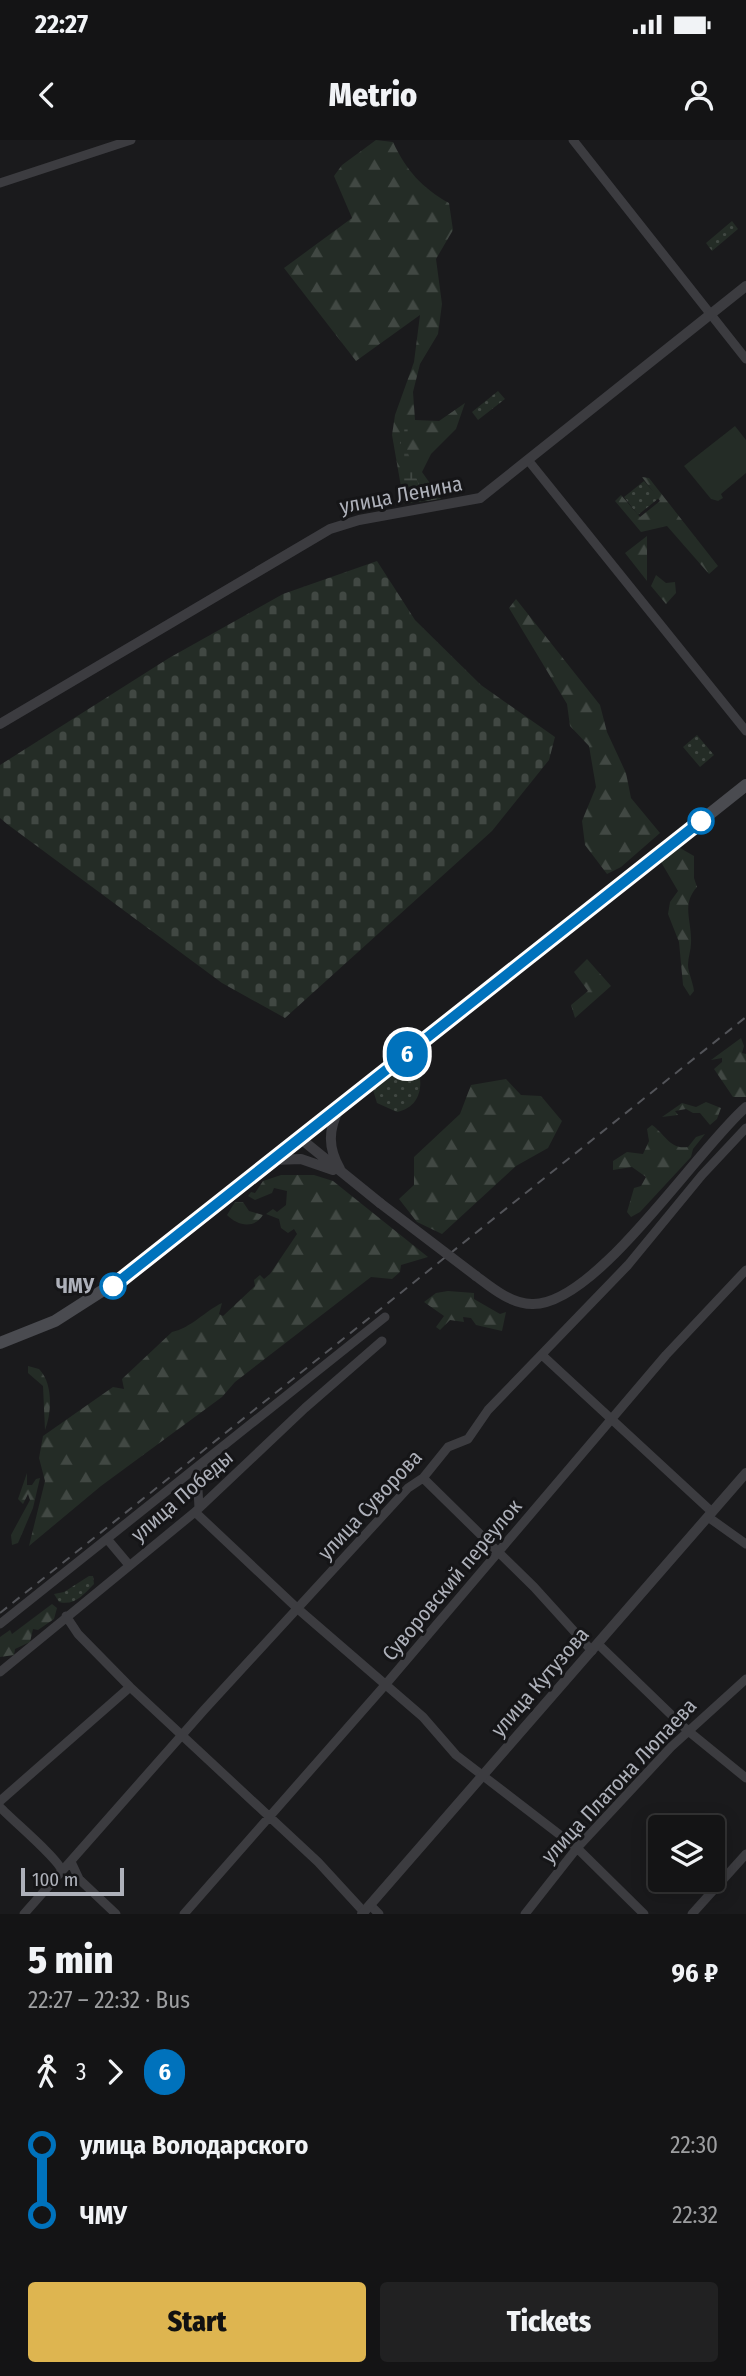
<!DOCTYPE html>
<html lang="en">
<head>
<meta charset="utf-8">
<style>
  body { margin:0; font-family:"Fira Sans Condensed",sans-serif; background:#212122; color:#f1f3f6; height:100vh; display:flex; flex-direction:column; font-size:26px; white-space:nowrap }
  * { box-sizing:border-box; margin:0 }
  p { font-size:23px; color:#9d9ea0 }
  .icon { flex:none; width:38px; height:38px; fill:none; stroke:currentColor; stroke-width:2; stroke-linecap:round; stroke-linejoin:round }
  .map { position:relative; height:1774px; overflow:hidden }
  .sheet { display:flex; flex-direction:column; background:#141415; flex:1 }
  .sheet>* { flex:none }
  .badge { padding:0 14px; border-radius:23px; font-size:24px; line-height:46px }
  .tools { position:absolute; left:648px; top:1675px; display:grid; gap:14px }
  .tools a { display:grid; place-items:center; width:77px; height:77px; border-radius:7px; background:#141415; box-shadow:0 4px 18px #0003,0 0 0 2px #333334; font-size:35px }
  .scale { position:absolute; left:21px; bottom:18px; width:103px; box-sizing:border-box; padding-left:7px; border:4px solid #aeb1ba; border-top:0; font-size:19px; line-height:24px; white-space:nowrap; color:#aeb1ba; -webkit-text-stroke:5px #151517; paint-order:stroke }
  .map>.badge { position:absolute; translate:-50% -50%; box-shadow:0 0 0 4px #fff }
  .legs { display:flex; align-items:center; gap:10px; height:77px; padding:0 28px; font-size:23px }
  .legs p { margin-inline-start:auto }
  .summary { display:flex; align-items:center; justify-content:space-between; height:119px; padding:0 28px }
  h1 { font-size:38px; font-weight:800; line-height:52px }
  .cta { display:flex; gap:14px; margin-top:auto; padding:14px 28px }
  .cta a { flex:1; height:80px; border-radius:7px; background:#deb550; color:#111; font-size:28px; font-weight:800; line-height:80px; text-align:center }
  .cta a+a { background:#212122; color:#f1f3f6 }
  ul { padding:0 28px; list-style:none }
  li { display:flex; align-items:center; gap:24px; height:70px; font-size:26px }
  li i { display:grid; place-items:center; width:10px; height:100%; margin:0 9px; background:currentColor }
  li i::after { content:''; width:18px; height:18px; margin:-9px; border:5px solid; border-radius:50%; background:#141415 }
  li p { margin-inline-start:auto }
  li:first-child i { background:linear-gradient(#0000 50%,currentColor 0) }
  li:last-child i { background:linear-gradient(currentColor 50%,#0000 0) }
  .status { display:flex; justify-content:space-between; align-items:center; height:49px; padding:0 35px; background:#141415; direction:ltr }
  .status svg { height:19px; fill:currentColor }
  header { display:flex; justify-content:space-between; align-items:center; height:91px; padding:0 28px; background:#141415; font-size:32px; font-weight:800 }
  .map>svg:first-child { display:block }
  .grass { fill:url(#grass-dots) }
  .forest { fill:url(#forest-firs) }
  .wetland { fill:url(#wetland-marsh) }
  .cemetery { fill:url(#cemetery-stones) }
  .garden { fill:#242c26 }
  .lines { fill:none; stroke-linecap:round; stroke-linejoin:round }
  .minor { stroke:#3c3c40; stroke-width:9 }
  .tertiary { stroke:#3c3c40; stroke-width:10 }
  .secondary { stroke:#4a4b50; stroke-width:12 }
  .rail { stroke:#535459; stroke-width:2; stroke-dasharray:9 7; stroke-linecap:butt }
  .tertiary-bridge { stroke:#3c3c40; stroke-width:10 }
  .line-1-casing { stroke:#fff; stroke-width:16 }
  .line-1 { stroke:#0072bc; stroke-width:10 }
  .stop-1-dot { fill:#fff; stroke:#0072bc; stroke-width:3.5 }
  .labels { text-anchor:middle; stroke-width:6; stroke-linejoin:round; paint-order:stroke }
  .street-label { font-size:21px; fill:#aeb1ba; stroke:#151517 }
  .stop-label { font-size:21px; font-weight:bold; fill:#aeb1ba; stroke:#151517; text-anchor:end }
</style>
</head>
<body>
<div class="status"><b>22:27</b><svg viewBox="0 0 49 12"><path d="M0 12V9h3v3zM5 12V6h3v6zM10 12V3h3v9zM15 12V0h3v12zM26 1h20v11H26zM47 4h2v5h-2z"/></svg></div>
<header><svg class="icon" aria-label="back" viewBox="0 0 24 24"><path d="M15 5l-7 7 7 7"/></svg>Metrio<svg class="icon" aria-label="person" viewBox="0 0 24 24"><circle cx="12" cy="8" r="4"/><path d="M4 21q1-7 8-7t8 7"/></svg></header>
<div class="map">
<svg width="746" height="1774" viewBox="0 0 746 1774">
  <defs>
    <pattern id="grass-dots" width="8" height="8" patternUnits="userSpaceOnUse" patternTransform="scale(1.75)"><rect width="8" height="8" fill="#242c26"/><path d="M2 2h.1M6 6h.1" fill="none" stroke="#414843" stroke-width="1.8" stroke-linecap="round"/></pattern>
    <pattern id="forest-firs" width="22" height="20" patternUnits="userSpaceOnUse" patternTransform="scale(1.75)"><rect width="22" height="20" fill="#242c26"/><path d="M5 1l3.5 6h-7zM16 11l3.5 6h-7z" fill="#414843"/></pattern>
    <pattern id="wetland-marsh" width="20" height="14" patternUnits="userSpaceOnUse" patternTransform="scale(1.75)"><rect width="20" height="14" fill="#242c26"/><path d="M1 5h8M5 5V1M11 12h8M15 12V8" fill="none" stroke="#414843"/></pattern>
    <pattern id="cemetery-stones" width="16" height="16" patternUnits="userSpaceOnUse" patternTransform="scale(1.75)"><rect width="16" height="16" fill="#242c26"/><path d="M2 7V4a2 2 0 0 1 4 0v3zM10 15v-3a2 2 0 0 1 4 0v3z" fill="#414843"/></pattern>
  </defs>
  <rect width="100%" height="100%" fill="#1a1a1c"/>
  <path class="grass" d="M732,81L738,89L712,111L706,103Z
    M498,251L505,259L478,280L472,272Z
    M644,341L659,358L638,375L624,357Z
    M697,595L714,615L700,627L683,607Z
    M408,921L417,925C424,945 421,967 397,972L377,963L373,950Z
    M89,1436H93L94,1444C83,1455 75,1466 59,1462L54,1454L64,1452Z"/>
  <path class="forest" d="M376,0L393,2C406,30 422,48 449,63L453,90L436,119L442,164L438,194L420,224L413,252L415,280L439,281L465,263L456,289L431,314L422,332L441,359L404,364L392,295L395,275L414,222L420,175L356,221L284,128L352,78L334,36L342,25Z
    M642,337L649,338L718,426L709,434L667,386L641,392L615,361L621,355L640,377L660,361Z
    M647,396V441L625,413Z
    M656,435L666,443L675,442L676,453L666,464L651,446Z
    M516,459L600,565L607,592L626,633L631,658L660,693L621,727L607,734L585,705L582,681L596,647L589,606L570,586L567,564L509,468Z
    M680,708L694,716V738L697,747C681,765 692,780 691,803C691,810 688,817 688,825C688,832 693,842 694,851L690,856L683,845L679,802L668,774L670,762L678,751L661,722L671,711Z
    M587,819L611,846L575,878L571,865L588,851L574,832Z
    M741,898L744,906L742,913L746,914V957H733L714,929L722,922V918L711,920Z
    M506,939L521,955L541,956L562,981L548,1008L516,1026L442,1094L417,1082L399,1059L414,1045V1017L460,974L471,945Z
    M706,962L721,968L717,979L710,985L700,973H693L686,969L675,971L678,975L662,977L682,963L696,967Z
    M652,985C665,994 670,1010 688,1007L696,997L705,994L693,1009L691,1017L640,1072L631,1077L627,1072L634,1048L641,1046L646,1037L632,1027L613,1030V1021L627,1012L643,1014L649,1001L647,989Z
    M281,1035H314L333,1041L428,1117L401,1125L400,1132L392,1139L371,1137L235,1242L222,1257L101,1346L29,1406L45,1341L39,1318L43,1296L113,1247L124,1249L122,1239L172,1192C191,1188 205,1171 222,1163L219,1174L223,1176L255,1146L254,1140L260,1135L264,1139L270,1134L297,1094L294,1089L288,1093L281,1088L279,1079L266,1074L273,1069L277,1072L286,1065L287,1051L274,1048L272,1053L255,1060L248,1056L251,1052L255,1053L263,1041Z
    M235,1062H243L249,1071L263,1075C253,1090 237,1085 227,1075Z
    M448,1151L474,1153V1159L500,1174L506,1172L502,1191L476,1185L471,1178L463,1177L464,1182L450,1180L440,1190L436,1187L444,1176L424,1162L436,1153Z
    M28,1226L39,1229C53,1243 52,1272 45,1290L43,1246L28,1233Z
    M27,1333V1345H32L36,1339L40,1338L33,1368L18,1403L12,1405L11,1395L30,1360L28,1354L23,1364L18,1359Z
    M52,1464L57,1468L54,1479L38,1490L33,1489L30,1502L15,1509L14,1515L0,1517V1497L10,1490L12,1494Z"/>
  <path class="wetland" d="M408,278L407,310L423,358L407,362C404,339 392,298 408,278Z"/>
  <path class="cemetery" d="M377,421L415,480L481,545L555,597L549,620L492,691L285,878L222,843L7,684L0,678V625L169,518L283,454Z"/>
  <path class="garden" d="M735,286L746,300V333L721,354L723,358L718,361L711,359L684,326Z"/>
  <g class="lines">
    <path class="minor" d="M573,0L746,219
      M0,43L131,0
      M528,320L746,591
      M542,1215L712,1372
      M423,1338L534,1447L592,1511
      M199,1368L198,1350L203,1325
      M195,1372L298,1469L423,1577L456,1615L577,1708L644,1774
      M708,1377L746,1404
      M108,1400L129,1425
      M66,1476L78,1494L130,1547L318,1722L364,1772
      M0,1484L385,1177
      M598,1504L687,1590L746,1638
      M0,1532L195,1372L305,1268L382,1201
      M0,1661L130,1547
      M0,1667C12,1680 59,1719 62,1731
      M72,1724L79,1739L116,1774
      M370,1765L379,1774
      M24,1774L204,1570L408,1348L423,1338L448,1307L468,1299L488,1270L628,1125L702,1035L746,988
      M184,1774L386,1544L666,1215L746,1130
      M525,1774L577,1708L671,1607L746,1539
      M692,1774L746,1714"/>
    <path class="tertiary" d="M0,584L330,389L359,380L480,358L746,146
      M339,969C328,990 328,1008 340,1029
      M301,999L380,1063
      M274,1020L301,1019L333,1030
      M476,1136C492,1148 511,1164 532,1164C596,1166 698,1008 746,967
      M362,1774L746,1333"/>
    <path class="secondary" d="M0,1203L55,1181L144,1124L746,645"/>
    <path class="rail" d="M0,1473L746,877"/>
    <path class="tertiary-bridge" d="M380,1063L476,1136"/>
  </g>
  <g class="lines">
    <defs>
      <path id="line-1" d="M113,1146L701,681"/>
    </defs>
    <use href="#line-1" class="line-1-casing"/>
    <use href="#line-1" class="line-1"/>
  </g>
  <g class="stop-1-dot">
    <circle cx="701" cy="681" r="12"/>
    <circle cx="113" cy="1146" r="12"/>
  </g>
  <g class="labels">
    <g class="street-label">
      <text transform="translate(401 355) rotate(-11)" y="7">улица Ленина</text>
      <text transform="translate(182 1356) rotate(-41)" y="7">улица Победы</text>
      <text transform="translate(370 1365) rotate(-47)" y="7">улица Суворова</text>
      <text transform="translate(452 1440) rotate(-50)" y="7">Суворовский переулок</text>
      <text transform="translate(540 1542) rotate(-49)" y="7">улица Кутузова</text>
      <text transform="translate(619 1641) rotate(-47)" y="7">улица Платона Люпаева</text>
    </g>
    <g class="stop-label">
      <text x="94" y="1153">ЧМУ</text>
    </g>
  </g>
</svg>
<div class="tools">
<a><svg class="icon" aria-label="layers" viewBox="0 0 24 24"><path d="M12 4l9 5-9 5-9-5zM3 14l9 5 9-5"/></svg></a>
</div>
<div class="scale">100 m</div>
<b class="badge" style="left:407px;top:914px;background:#0072bc;color:#fff">6</b>
</div>
<section class="sheet">
<div class="summary"><div><h1>5 min</h1><p>22:27 – 22:32 · Bus</p></div><b>96 ₽</b></div>
<div class="legs"><svg class="icon" aria-label="walk" viewBox="0 0 24 24"><circle cx="13" cy="4" r="2"/><path d="M13 8l-2 6 4 7M11 14l-3 7M7 12l3-4h3l4 4"/></svg>3<svg class="icon" aria-label="forward" viewBox="0 0 24 24"><path d="M9 5l7 7-7 7"/></svg><b class="badge" style="background:#0072bc;color:#fff">6</b></div>
<ul>
<li><i style="color:#0072bc"></i><b>улица Володарского</b><p>22:30</p></li>
<li><i style="color:#0072bc"></i><b>ЧМУ</b><p>22:32</p></li>
</ul>
<div class="cta"><a>Start</a><a>Tickets</a></div>
</section>
</body>
</html>
